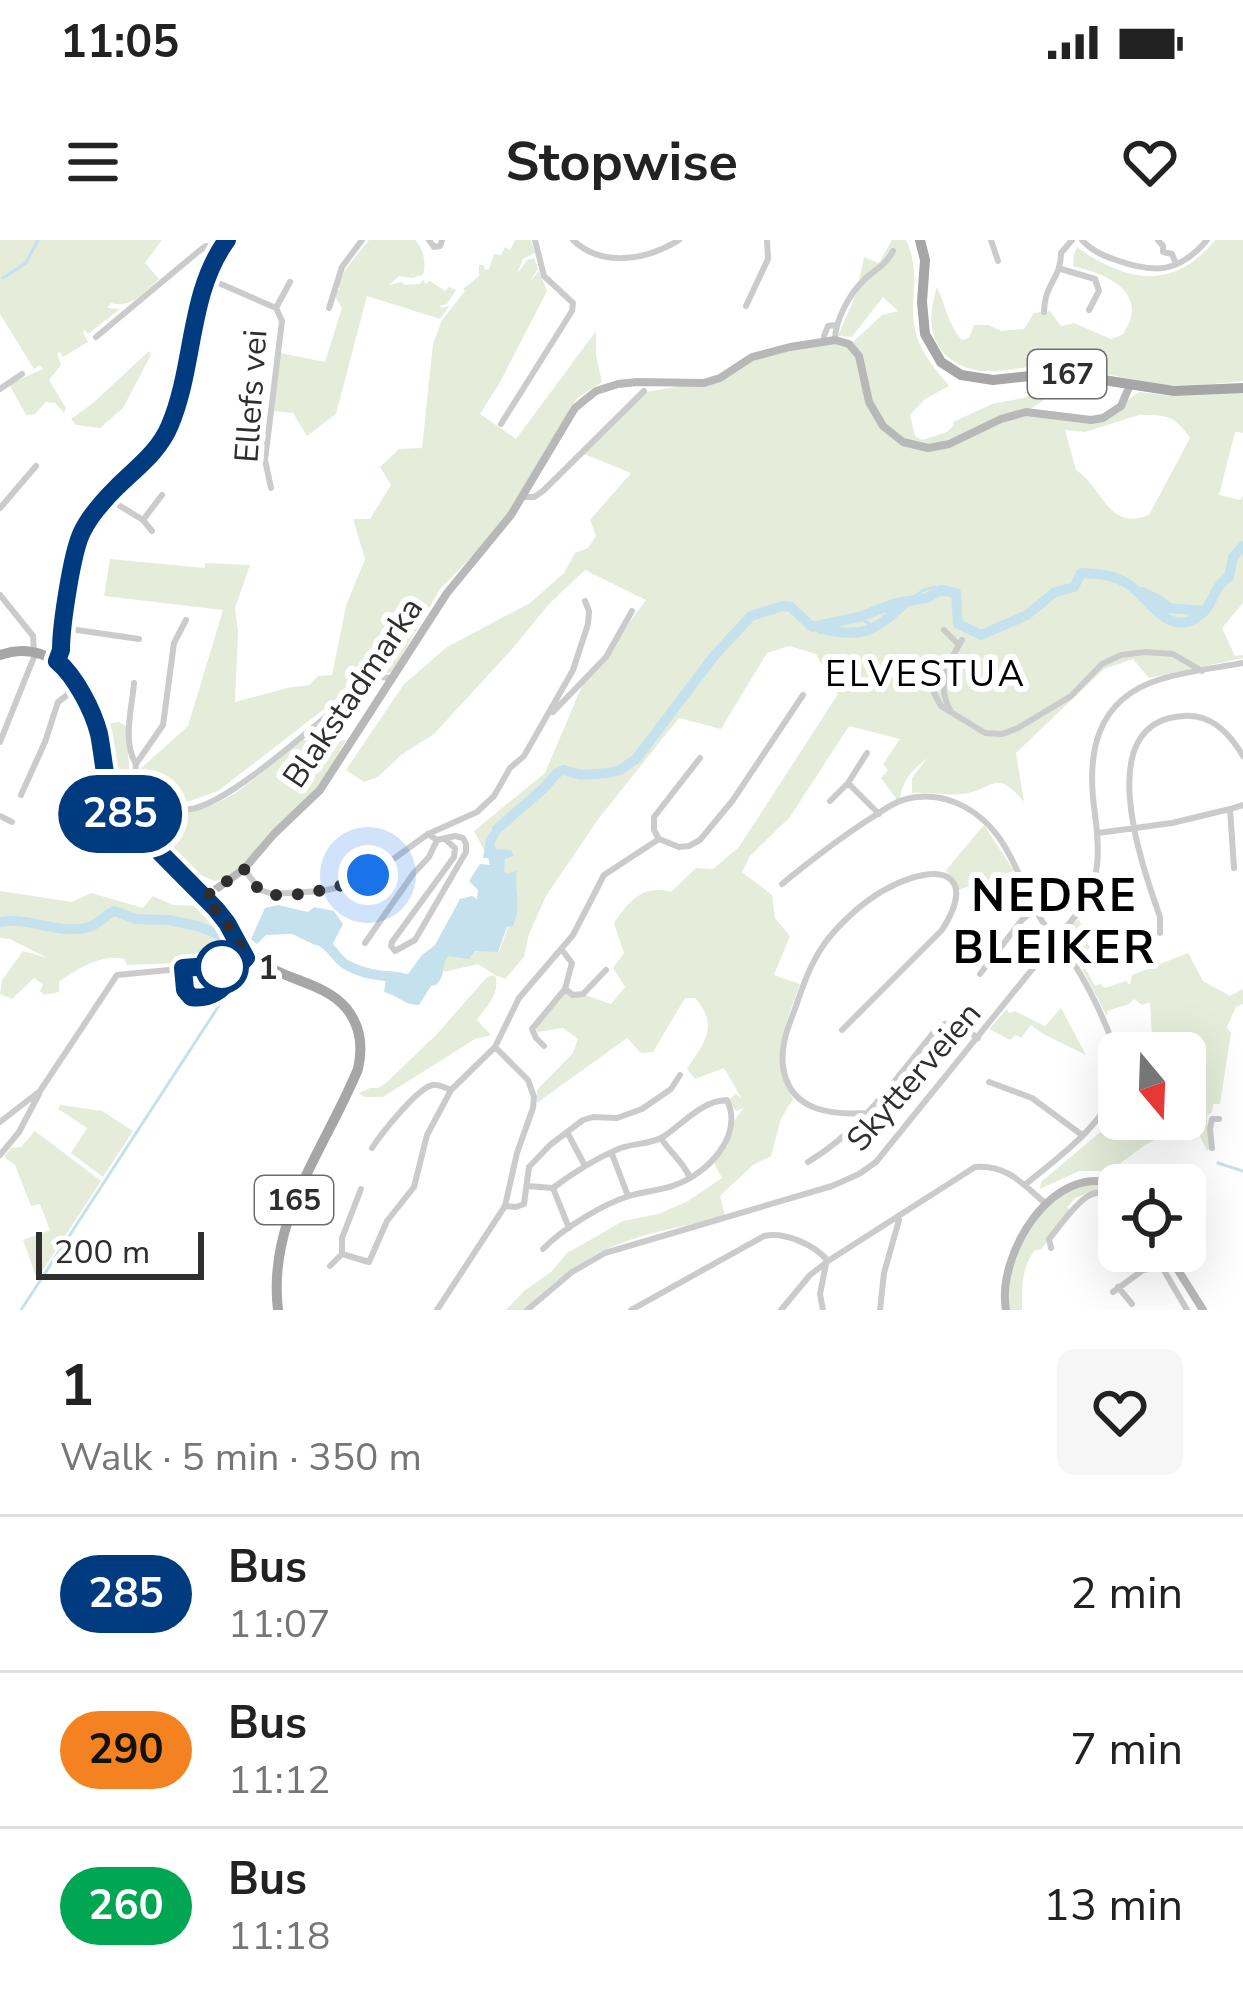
<!DOCTYPE html>
<html lang="en">
<head>
<meta charset="utf-8">
<style>
  body { margin:0; font-family:"Nunito Sans",sans-serif; background:#f6f6f6; color:#222; height:100vh; display:flex; flex-direction:column; font-size:45px; white-space:nowrap }
  * { box-sizing:border-box; margin:0 }
  p { font-size:39px; color:#767676 }
  .icon { flex:none; width:66px; height:66px; fill:none; stroke:currentColor; stroke-width:2; stroke-linecap:round; stroke-linejoin:round }
  .map { position:relative; height:1070px; overflow:hidden }
  .details { display:flex; flex-direction:column; background:#fff; flex:1 }
  .details>* { flex:none }
  .badge { padding:0 24px; border-radius:39px; font-size:42px; line-height:78px }
  .needle { width:78px; rotate:161deg }
  .buttons { position:absolute; left:1098px; top:792px; display:grid; gap:24px }
  .buttons a { display:grid; place-items:center; width:108px; height:108px; border-radius:18px; background:#fff; box-shadow:0 12px 48px #0002; font-size:60px }
  .scale { position:absolute; left:36px; bottom:30px; width:168px; box-sizing:border-box; padding-left:12px; border:6px solid #2e2e2e; border-top:0; font-size:33px; line-height:42px; white-space:nowrap; color:#2e2e2e; -webkit-text-stroke:9px #fff; paint-order:stroke }
  .you { position:absolute; width:60px; height:60px; margin:-30px; border:9px solid #fff; border-radius:50%; background:#1a73e8; box-shadow:0 0 0 18px #1a73e833 }
  .map>.badge { position:absolute; translate:-50% -50%; box-shadow:0 0 0 6px #fff }
  .round { display:grid; place-items:center; flex:none; width:126px; height:126px; border-radius:18px; background:#f6f6f6 }
  .head { display:flex; align-items:center; justify-content:space-between; height:204px; padding:0 60px }
  h1 { font-size:57px; font-weight:700; line-height:90px }
  ul { padding:0; list-style:none }
  li { display:flex; align-items:center; gap:36px; height:156px; padding:0 60px; border-top:3px solid #e0e0e0 }
  li div { flex:1 }
  li b { display:block; font-size:45px }
  li em { font-style:normal }
  li .badge { min-width:132px; font-weight:700; text-align:center }
  .status { display:flex; justify-content:space-between; align-items:center; height:84px; padding:0 60px; background:#fff; direction:ltr }
  .status svg { height:33px; fill:currentColor }
  header { display:flex; justify-content:space-between; align-items:center; height:156px; padding:0 60px; background:#fff; font-size:54px; font-weight:700 }
  .map>svg:first-child { display:block }
  .green { fill:#e5edda; fill-rule:evenodd }
  .water { fill:#c5e1ee }
  .lines { fill:none; stroke-linecap:round; stroke-linejoin:round }
  .stream { stroke:#c5e1ee; stroke-width:3 }
  .river { stroke:#c5e1ee; stroke-width:10 }
  .minor { stroke:#cbcbcb; stroke-width:6 }
  .tertiary { stroke:#cbcbcb; stroke-width:8 }
  .secondary { stroke:#b8b8b8; stroke-width:8 }
  .primary { stroke:#a6a6a6; stroke-width:10 }
  .line-casing { stroke:#fff; stroke-width:27 }
  .line { stroke:#003b80; stroke-width:18 }
  .walk { stroke:#2e2e2e; stroke-width:12; stroke-dasharray:0 21.6 }
  .stop-dot { fill:#fff; stroke:#003b80; stroke-width:6 }
  .labels { text-anchor:middle; stroke-width:12; stroke-linejoin:round; paint-order:stroke }
  .shield { fill:#fff; stroke:#6d6d6d; stroke-width:3 }
  .shield-label { font-size:30px; font-weight:bold; fill:#2e2e2e }
  .street-label { font-size:33px; fill:#2e2e2e; stroke:#fff }
  .stop-label { font-size:33px; font-weight:bold; fill:#2e2e2e; stroke:#fff; text-anchor:start }
  .neighbourhood-label { font-size:36px; letter-spacing:3px; fill:#000; stroke:#fff }
  .district-label { font-size:45px; font-weight:bold; letter-spacing:3px; fill:#000; stroke:#fff }
</style>
</head>
<body>
<div class="status"><b>11:05</b><svg viewBox="0 0 49 12"><path d="M0 12V9h3v3zM5 12V6h3v6zM10 12V3h3v9zM15 12V0h3v12zM26 1h20v11H26zM47 4h2v5h-2z"/></svg></div>
<header><svg class="icon" aria-label="menu" viewBox="0 0 24 24"><path d="M4 6h16M4 12h16M4 18h16"/></svg>Stopwise<svg class="icon" aria-label="heart" viewBox="0 0 24 24"><path d="M12 20l-8-8c-3-5 5-10 8-4 3-6 11-1 8 4z"/></svg></header>
<div class="map">
<svg width="1243" height="1070" viewBox="0 0 1243 1070">
  <rect width="100%" height="100%" fill="#fff"/>
  <path class="green" d="M0,0H162L145,23L159,39C144,52 132,69 111,63L107,68L120,69L88,94L85,90L83,92L88,102L63,117L60,112L57,113L61,125L49,140L66,168L64,173L55,163L46,162L35,174L26,175L9,144L43,129L40,125L34,129L0,74Z
    M369,0H415C423,7 427,25 423,35L412,38L399,36L389,45L402,42L404,45L419,44L424,40L425,44L430,41L445,51L449,47L456,50L447,64L439,66L444,68L450,65L440,79L367,56L336,174L307,196L293,173L273,171L280,113L325,122L342,68L333,53L340,49L338,47L345,30Z
    M515,0H531L535,13L523,19L517,34L527,20L534,18L538,29L529,42L539,31L547,51L499,144L480,174L516,199L596,91V115L602,142L577,158L526,249L491,297L440,349L392,432L358,443L218,551L187,562L150,556L139,544V530L188,486L223,370L104,356L110,319L205,328V323L250,325L235,368L238,392L235,462L287,448L309,445L318,436L332,435L346,366L365,319L353,279H370L391,245L380,227L399,209L422,208L433,104L442,80L465,51L463,49L479,36V25H484L485,30L489,29L494,14L501,15L505,7L510,10Z
    M892,0H906C923,36 906,62 917,97C923,116 937,131 949,146L925,159L910,175L915,196L922,200L947,192L954,185L953,182L992,164L1023,158L1073,140C1057,150 1042,163 1026,171C1008,181 939,206 920,204C907,202 889,190 881,180C864,157 869,125 853,102L882,75L898,71L883,57L852,97L838,96L856,54L864,17L879,23Z
    M1215,0H1243V141C1218,143 1193,147 1168,145C1127,140 1088,128 1047,126C1015,125 985,141 955,122C927,105 928,74 937,47C946,66 948,85 962,100L969,98L974,85H989L1001,91L1024,89L1034,73L1050,71L1061,86L1074,83L1111,99L1122,95C1152,54 1108,34 1073,26L1074,14L1077,7C1127,43 1174,51 1215,0Z
    M821,99L853,107C866,155 883,222 949,203C975,195 998,177 1027,175C1048,173 1082,182 1101,177C1113,175 1128,159 1139,152L1171,156L1243,152V193L1235,192L1219,255L1240,260L1243,256V363L1222,388L1235,416L1243,415V418L1149,438L1133,419L1104,429L1016,513L1024,562C996,528 995,549 963,554C947,556 929,552 912,553V538L927,518C912,531 904,537 900,558L897,560L881,538L888,530L883,524L900,499L849,486L790,577L750,616L742,632L772,655L775,678L790,696L774,735L800,744C785,786 769,817 793,859L781,879L771,916L753,925L720,956L725,976C681,988 629,994 590,1018C565,1032 544,1051 523,1070H506L524,1051L551,1032L567,1013L623,981L658,974L688,961L722,938L714,923C724,906 731,881 744,868L736,871L728,860L736,854L742,859L724,828L695,839L687,829C704,803 720,786 695,758H685L653,812L641,813L627,798L537,863V850L573,813L578,799L563,788L537,792L536,786L564,753L574,758L585,755L611,764L625,747L613,728L624,713L614,683C629,661 643,644 671,652L696,628L713,629L739,607L838,454L816,414L789,406L767,413L721,489L679,478L599,578L546,656L529,694L524,717L505,739L495,735C501,753 487,766 477,780L491,795L475,799L383,857H364L359,853L370,848H378L387,842L436,795L487,737L495,735L478,724L444,732L441,715L490,710L499,712L515,668L474,591L545,533L582,446L646,360L585,330L549,364L513,408L434,494L401,515L378,537L364,542L346,530L404,444L447,407L530,363L564,333L575,313L588,308L596,296L590,280L631,233L584,214L646,152L705,142L758,116ZM1139,175C1167,175 1174,175 1190,198L1149,275C1108,292 1103,247 1076,230L1065,190L1085,192Z
    M149,111L151,115L123,168L100,188L76,185L71,179L93,163Z
    M119,482L126,486C128,504 127,525 133,542C138,556 145,560 158,567C206,591 268,527 302,499L332,511L340,501L346,500L321,544L236,631L216,641C184,633 145,590 122,565L121,551L109,515L105,484Z
    M984,585L1014,631L958,650L946,630Z
    M0,651L72,662L91,653L143,668L153,656L173,665L206,666L222,687L226,705L212,710L205,722L127,725L124,719C103,713 76,729 59,742V752L44,755L40,751L43,744L34,738L12,759L0,754L2,740L23,711L47,718L10,699L0,698Z
    M1079,680L1084,688L1081,692L1090,708L1081,714L1080,718L1095,746L1100,744L1105,748L1126,741L1130,745L1132,735L1188,713L1203,741L1230,756L1243,749V764L1236,767L1227,787L1231,793L1220,864H1213L1212,872L1207,876L1210,909L1207,911L1194,883L1189,881L1145,905L1110,931H1079L1040,949L1041,942L1105,888L1119,862V879H1185V813H1153L1150,762L1142,765L1134,759L1129,764L1107,771V776L1065,697L1074,681Z
    M1061,768L1086,815L1043,794L1031,785L1021,798L1016,795L1010,800L989,789L1007,769L1009,773L1015,771L1045,786Z
    M60,865L102,871L133,891L103,937L71,913L87,888L58,869Z
    M35,891L101,941L37,1039L23,1000L50,990L40,964L31,966L15,925L4,917L11,908L21,907Z
    M1087,943L1112,947L1119,951V961L1114,954L1099,949L1075,958L1067,967L1071,971L1041,1009L1034,1011C1021,1030 1022,1048 1022,1070H1009C1002,1033 1029,978 1060,956C1068,950 1078,947 1087,943Z"/>
  <path class="water" d="M506,582L494,604L496,609L511,610L514,616L505,619L504,632L508,634L517,630C513,650 523,663 513,686L507,687L498,712L475,711L469,719L448,716C441,724 447,734 436,745L431,746L419,765C406,766 397,755 384,752L387,731L408,734L422,715L435,705L460,659L472,656L477,659L478,650L469,641L480,624L490,625L488,618H483L486,598L497,584Z
    M278,665L308,672L314,667L334,671L343,684L331,707L315,705L292,694L266,695L257,704L251,699L265,668Z"/>
  <g class="lines">
    <path class="stream" d="M3,38L26,23L38,0
      M913,359C919,351 925,349 935,347L941,350
      M858,377L878,389
      M1186,875L1189,877
      M1218,923L1243,931
      M21,1070L220,764"/>
    <path class="river" d="M1142,352L1159,360L1169,368L1205,371
      M821,389C865,398 873,392 905,363
      M497,589L543,549L557,533L564,530L581,535L608,533L620,530L636,519L714,416L751,376L783,366L791,367L812,387L859,377L896,363L927,358L941,350L956,353L958,384L981,395L1027,375L1055,352L1074,347L1081,333C1098,334 1113,334 1128,344C1150,358 1168,400 1200,375C1214,365 1213,346 1229,337L1233,317L1243,306
      M0,682C29,676 60,696 89,687C98,684 106,675 114,671L136,679L168,680L198,686L226,698
      M322,702C333,708 335,717 345,724C359,733 383,737 399,737"/>
    <path class="minor" d="M429,0L434,7L440,6L442,0
      M573,0C602,28 647,20 679,0
      M991,0L998,21
      M1082,0C1092,11 1102,15 1116,20C1155,34 1179,33 1207,0
      M1158,0L1163,6V12L1172,14L1176,24
      M1061,29L1095,39L1099,51L1089,70
      M207,38L276,68L282,81L265,220L271,248
      M746,66L768,19L767,0
      M276,68L290,42
      M329,68L342,27L362,0
      M1044,72C1044,44 1061,39 1061,13L1072,0
      M824,96L828,86L836,85
      M96,97L199,11L206,6L221,8
      M835,100C835,80 850,53 865,39C876,29 886,25 893,11
      M0,149L22,134
      M501,184L572,71L573,63L544,36L535,0
      M522,257H534L543,251L644,151
      M107,258L143,280L152,291
      M0,268L36,226
      M143,280L162,255
      M0,355L33,396L34,411
      M186,380L174,403L163,485L136,524C134,541 139,555 155,563C166,568 179,571 191,569C234,562 327,473 366,444L381,437L391,438
      M63,388L139,399
      M944,390L959,405L962,400
      M925,436L941,466L985,493L1002,494L1018,488L1071,456L1102,424L1121,415L1145,412L1173,414L1202,431
      M134,443C132,469 122,501 136,524
      M950,470C937,446 946,427 959,405
      M553,472L606,417L632,371
      M0,502L34,417
      M848,543L879,574
      M21,555L45,502L58,462L79,446
      M830,561L848,543L867,513
      M1230,569L1243,565
      M0,576L12,582
      M1098,593L1172,583L1230,569L1234,628
      M428,594L437,600L455,596L463,598L466,604V612L415,700L395,711L391,706L392,702L454,617L455,608L445,599
      M659,599L679,607L689,606L700,600L733,560L803,455
      M244,629L260,650L273,654L322,651L344,646L381,628L428,594L477,572L494,556L510,528L524,516L573,430L588,384L589,371L585,361
      M782,644C810,621 840,598 871,578C881,572 892,563 903,560C941,548 978,568 1000,599C1017,624 1027,655 1042,681C1049,692 1058,700 1065,710C1086,740 1113,793 1119,827
      M1160,693V677C1143,628 1089,481 1184,476C1212,474 1230,494 1243,516
      M365,703L413,634L429,617L437,600
      M980,734L1021,681L1035,668
      M565,749L573,755L583,754L606,730
      M842,790L942,690C979,632 938,622 890,647C868,658 848,676 832,694C813,716 804,742 795,769C787,789 779,810 784,832C793,872 833,875 867,873
      M544,806L536,798L532,789L565,749L572,723L562,710
      M989,842L1032,858L1082,895
      M0,882L40,851L117,735L210,726L237,729L250,722L253,717
      M567,892L584,924
      M661,898C670,913 684,922 690,938
      M372,908C381,894 418,847 433,845C439,844 446,848 451,850
      M1212,908L1210,889L1212,879H1219
      M612,914L628,956
      M0,915L19,892L39,854
      M808,922C862,890 896,838 935,791L945,784L955,783L978,798
      M1026,944C1061,915 1103,886 1119,842
      M527,946L553,948C574,932 593,920 618,909C632,903 648,905 663,897C684,883 701,861 727,860C744,896 707,934 675,945C660,951 644,951 629,956C603,964 562,989 543,1009
      M553,948L569,988
      M505,966L516,967L524,964L529,927L550,905L583,880L593,877L617,878L642,869L671,849L680,835
      M1051,1008L1049,999C1066,980 1094,929 1119,965
      M1151,1011L1162,1027
      M342,1014V998L361,949
      M330,1026L342,1014L369,1022L387,981L414,947L427,895L451,850L495,807L519,758L573,695L604,635L659,599L654,590V577L700,518
      M1118,1047L1132,1064
      M1113,1052L1143,1030L1162,1027L1187,1070
      M437,1070L505,966L517,913L533,868L534,857L528,840L495,807
      M527,1070L572,1032L605,1013L832,946L859,934L876,922L1085,664C1101,634 1099,606 1095,574C1086,514 1095,459 1161,439C1187,431 1216,428 1243,423
      M631,1070L764,996C784,991 815,1005 828,1021
      M781,1070L810,1035L828,1021L975,927C1007,924 1024,945 1046,964
      M823,1070L820,1054L826,1024
      M880,1070L884,1033L899,980"/>
    <path class="tertiary" d="M57,421L61,410C61,387 72,313 82,292C89,275 103,261 116,248C136,228 159,212 170,186C196,126 188,54 226,0"/>
    <path class="secondary" d="M205,657L244,629L274,594L320,550L447,353L511,275L575,168L596,151L618,144L637,142L704,143L720,138L752,117L790,107L835,100L849,104L859,116L869,162L883,186L903,202L928,208L949,204L1001,179L1026,172L1091,180L1103,178L1121,166L1130,145
      M1166,1011L1203,1070
      M1006,1070C996,1015 1054,918 1119,946"/>
    <path class="primary" d="M920,0L925,20L922,62L925,94L941,122L961,135L993,140L1058,133L1174,151L1243,148
      M0,415C44,399 84,434 95,477C101,503 101,533 111,558C117,573 128,583 139,594C169,624 203,653 231,684C241,696 246,710 259,720C285,741 324,742 346,768C361,786 363,807 358,829C325,909 267,979 278,1070"/>
  </g>
  <g class="lines">
    <defs>
      <path id="line" d="M227,0C188,53 195,126 170,185C159,212 136,228 116,248C103,261 90,275 82,292C72,312 61,386 61,410L57,421C75,436 93,470 99,494C104,519 104,545 116,568L216,669L227,683L246,718L235,729L210,726L183,728L185,750L191,757C209,760 224,750 232,735"/>
    </defs>
    <use href="#line" class="line-casing"/>
    <use href="#line" class="line"/>
    <path class="walk" d="M222,727L235,729L246,718L227,683L205,657L244,629C249,637 255,647 263,652C283,662 350,646 368,635"/>
  </g>
  <circle class="stop-dot" cx="222" cy="727" r="24"/>
  <g class="labels">
    <g class="shield">
      <rect x="1028" y="110" width="78" height="48" rx="9"/>
      <rect x="255" y="936" width="78" height="48" rx="9"/>
    </g>
    <g class="shield-label">
      <text x="1067" y="144">167</text>
      <text x="294" y="970">165</text>
    </g>
    <g class="street-label">
      <text transform="translate(250 156) rotate(-86)" y="12">Ellefs vei</text>
      <text transform="translate(352 452) rotate(-56)" y="12">Blakstadmarka</text>
      <text transform="translate(913 836) rotate(-49)" y="12">Skytterveien</text>
    </g>
    <g class="stop-label">
      <text x="258" y="739">1</text>
    </g>
    <g class="neighbourhood-label">
      <text x="926" y="446">ELVESTUA</text>
    </g>
    <g class="district-label">
      <text x="1055" y="671">NEDRE<tspan x="1055" dy="52">BLEIKER</tspan></text>
    </g>
  </g>
</svg>
<div class="buttons">
<a><svg class="needle" viewBox="-14 -14 28 28"><path d="M0-13l5 13h-10z" fill="#e53935"/><path d="M0 13l5-13h-10z" fill="#767676"/></svg></a>
<a><svg class="icon" aria-label="locate" viewBox="0 0 24 24"><circle cx="12" cy="12" r="6"/><path d="M12 2v4M12 18v4M2 12h4M18 12h4"/></svg></a>
</div>
<div class="scale">200 m</div>
<div class="you" style="left:368px;top:635px"></div>
<b class="badge" style="left:120px;top:574px;background:#003b80;color:#fff">285</b>
</div>
<section class="details">
<div class="head"><div><h1>1</h1><p>Walk · 5 min · 350 m</p></div><a class="round"><svg class="icon" aria-label="heart" viewBox="0 0 24 24"><path d="M12 20l-8-8c-3-5 5-10 8-4 3-6 11-1 8 4z"/></svg></a></div>
<ul>
<li><span class="badge" style="background:#003b80;color:#fff">285</span><div><b>Bus</b><p>11:07</p></div><em>2 min</em></li>
<li><span class="badge" style="background:#f58220;color:#111">290</span><div><b>Bus</b><p>11:12</p></div><em>7 min</em></li>
<li><span class="badge" style="background:#00a651;color:#fff">260</span><div><b>Bus</b><p>11:18</p></div><em>13 min</em></li>
</ul>
</section>
</body>
</html>
